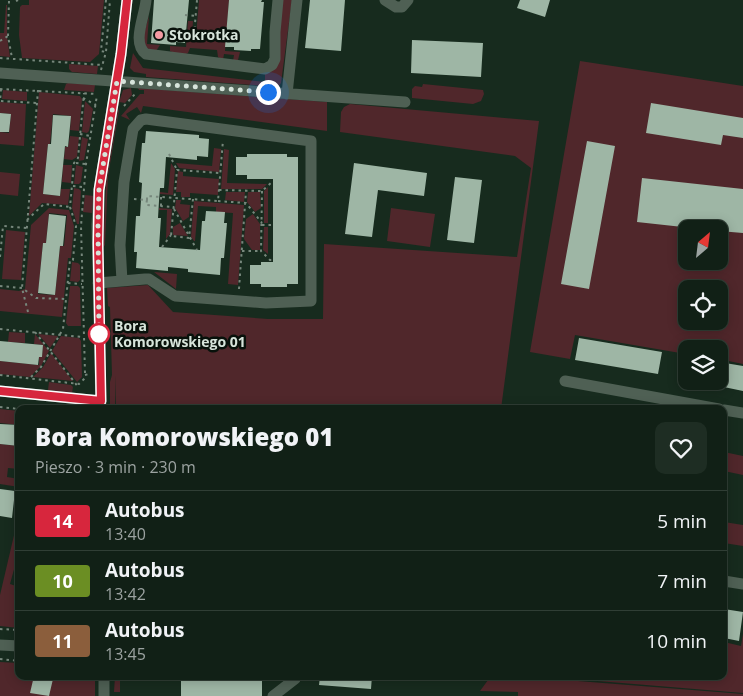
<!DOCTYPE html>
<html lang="pl">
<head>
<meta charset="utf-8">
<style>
  body { margin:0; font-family:"Open Sans",sans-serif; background:#1e2d23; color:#f1f3f6; height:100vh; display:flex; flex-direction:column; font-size:19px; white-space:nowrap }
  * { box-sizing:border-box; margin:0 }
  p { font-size:16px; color:#9ca3a1 }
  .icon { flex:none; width:28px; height:28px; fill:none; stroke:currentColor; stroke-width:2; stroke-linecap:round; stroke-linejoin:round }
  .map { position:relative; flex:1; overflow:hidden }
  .panel { position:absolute; left:15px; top:405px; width:712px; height:275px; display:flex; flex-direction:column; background:#112016; border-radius:10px; box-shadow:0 2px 12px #0003,0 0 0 1px #303e35 }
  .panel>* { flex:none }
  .badge { padding:0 10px; border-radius:4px; font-size:18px; line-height:32px }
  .needle { width:32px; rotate:28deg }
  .buttons { position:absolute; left:678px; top:220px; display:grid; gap:10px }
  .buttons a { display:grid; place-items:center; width:50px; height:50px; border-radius:10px; background:#112016; box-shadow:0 2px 12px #0003,0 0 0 1px #303e35; font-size:25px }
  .you { position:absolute; width:25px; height:25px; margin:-12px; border:4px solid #fff; border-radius:50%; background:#1a73e8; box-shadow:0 0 0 8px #1a73e833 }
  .map>.badge { position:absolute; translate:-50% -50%; box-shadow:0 0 0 2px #fff }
  .round { display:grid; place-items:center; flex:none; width:52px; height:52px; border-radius:10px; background:#1e2d23 }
  .head { display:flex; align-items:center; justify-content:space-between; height:85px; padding:0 20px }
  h1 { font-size:24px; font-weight:800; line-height:38px }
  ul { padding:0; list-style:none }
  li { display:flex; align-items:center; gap:15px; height:60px; padding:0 20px; border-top:1px solid #303e35 }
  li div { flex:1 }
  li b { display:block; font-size:19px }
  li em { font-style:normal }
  li .badge { min-width:55px; font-weight:700; text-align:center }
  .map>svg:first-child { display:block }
  .green { fill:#50272b; fill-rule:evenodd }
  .building { fill:#9eb6a5 }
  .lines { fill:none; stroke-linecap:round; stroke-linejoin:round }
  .path { stroke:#77877c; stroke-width:2; stroke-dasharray:2.5 4; stroke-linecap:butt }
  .minor { stroke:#4f6054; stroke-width:11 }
  .line-casing { stroke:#fff; stroke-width:11 }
  .line { stroke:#d7263d; stroke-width:8 }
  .walk { stroke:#d7e4db; stroke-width:5; stroke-dasharray:0 9 }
  .poi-dot { fill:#f49aa2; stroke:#08110b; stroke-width:2 }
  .stop-dot { fill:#fff; stroke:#d7263d; stroke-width:2.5 }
  .labels { text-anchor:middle; stroke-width:5; stroke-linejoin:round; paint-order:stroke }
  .poi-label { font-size:14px; font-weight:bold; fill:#d7e4db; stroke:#08110b; text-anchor:start }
  .stop-label { font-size:14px; font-weight:bold; fill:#d7e4db; stroke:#08110b; text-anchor:start }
</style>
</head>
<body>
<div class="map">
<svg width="743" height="696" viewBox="0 0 743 696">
  <rect width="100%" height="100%" fill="#172b1e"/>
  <path class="green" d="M29,0H104L99,54L90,62L22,58L19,35L20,7L22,5H29Z
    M199,0H229L225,51L240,52L238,60L233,61L234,55L224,54L223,60L218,57L217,50L190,48L188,53C183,56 175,54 170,51V46L186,47L188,21H193L192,35L196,36Z
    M282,0H292L281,83L278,87L146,77V74L134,72L130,68L133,53L143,68L265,82V73L280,28Z
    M6,5H7V37L10,57L0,56V33H4Z
    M149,16L147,44L160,45L156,51L146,48L144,45V33Z
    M580,61L743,86V364L719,359V349H686V354L575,335L570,359L530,352ZM686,229H719V261H686ZM686,289H719V321H686Z
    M69,64L98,66L97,74L72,72L69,69Z
    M68,83L95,85L94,92L64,90L66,84Z
    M423,84L483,90L484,94L481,101L473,104L412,98V89L415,86L422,87Z
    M131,88L132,95L125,103L119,102L123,90Z
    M138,88L327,102V131L143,106L141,113L137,107L126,114L130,120L121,116L140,94H144V90H139Z
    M3,90L27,92V101L2,99Z
    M39,92L80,96L82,99L79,131L70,130L71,116L53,114L50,144H48L43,194L60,196L61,189H70L68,205L42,203L29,216Z
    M85,101L93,109L89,131L87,133L82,132Z
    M0,102L26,104L24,146L0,144V132L9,133L11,114L0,113Z
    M350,104L539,121L501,409H116V375L115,409H110V382L112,375L110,307L108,306L107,288L148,285L173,312L268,319H323L324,244L517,257L531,168L515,156L340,132L341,112L344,107Z
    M118,109L119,111L108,176L105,245L103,248L106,183Z
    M70,136L79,137L77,157L72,160L64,159L65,147H68Z
    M82,137L88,139L84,160L79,161Z
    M214,148L221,149L219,172L179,168L176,163L212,166Z
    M224,149L229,150L227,183L267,184L262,189H221Z
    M171,163L175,169L173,195L160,194V192L168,193Z
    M63,165H72L71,183L62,182Z
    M76,165L83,167L81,182L79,184H74Z
    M178,171L183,172V176L219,179L218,195L190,193V197H181V192H176Z
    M0,172L20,174L18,196L0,194Z
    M268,187V223H264V191Z
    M74,188L79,189L81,191L79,224H77L72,208Z
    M226,192H245L244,202L225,200Z
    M248,192H260L261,208L255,212L247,202Z
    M85,195L94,196L92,213L83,212Z
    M176,200H181L180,204L190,205L189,217L183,221L175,208Z
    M194,201L244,205L238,285L228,284L233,213L216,212V207L198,206L195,241H194L191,237Z
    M49,208L69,210L74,226L71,258H68L62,317L0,311V289L19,291L25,289L31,225ZM49,213L67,215L64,246H60L55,295L38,294L43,243H46Z
    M159,208L172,209L170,234L166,239L167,210H159Z
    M391,208L435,214L430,247L387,241Z
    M253,214L260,224V250H252L244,239L246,219Z
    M180,223L188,236L173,235V227Z
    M264,227H268V254L263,250Z
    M6,230L25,232L21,280L2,279Z
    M72,262L78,263L80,265V280L78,282L70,281Z
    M154,272L177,274L176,289Z
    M70,286H78L80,288L81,326H68L66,323Z
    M9,332L25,333V343L8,342Z
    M35,334L49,351L41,366L30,377L0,374V361L39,365V357H42L43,345L34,344Z
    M38,334L58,336L50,348Z
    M61,336L79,338L81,341L82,377L77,382L52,351Z
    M51,353L73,381L33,377L43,367Z
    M49,382L71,385L73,387L72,393L48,390Z
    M0,409L19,411V425L0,423Z
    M0,444L19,446V469L8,468L7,477L19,479V487L0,484Z
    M724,452L743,456V475L724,471Z
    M19,514V551L10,584L19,587V628L0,626V595Z
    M724,522L743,525V546L724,543Z
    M743,634V693L537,676H724V642L741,646Z
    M0,662L19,663V676H95V696H0Z
    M115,676H126V679H120V692H114Z
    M491,676H514L743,694V696H518V692L480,691Z"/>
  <path class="building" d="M154,0H189L185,43L176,42V45L151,43Z
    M229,0H262L261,2H264L260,49H251V51L234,50V47H225Z
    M310,0H345L341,51L305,48Z
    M520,0H550L545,17L517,8Z
    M412,40L483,43L481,77L411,73Z
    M651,103L743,118V138L723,135L721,145L646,133Z
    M0,113L11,114L9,132H0Z
    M53,115L71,116L68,147L65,146L60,196L43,194L48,144H51Z
    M146,131L199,135V138L209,139L208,157L197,156V160L166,157L164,188H160L159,201L158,218H161L159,247L200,250L202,221H205L206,211L225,212L224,223H227L226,235L224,258H221L220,275L188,272V269L168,267V271L136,268L137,252H134L135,233L136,216H140L142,183L139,182L142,143H145Z
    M587,141L615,146L589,289L561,284Z
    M247,154H287V157H298V284H287V287H261V284H250V265H261V262H273V179H247V175H236V157H247Z
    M354,163L427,173L424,196L378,190L372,237L345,234Z
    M455,177L482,180L474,243L447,240Z
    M642,178L743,189V233L719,231V229H701L637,222Z
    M49,214L66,216L63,246H60L55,295L38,293L43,243H46Z
    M579,338L662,352L658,374L575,360Z
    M0,341L43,345L42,357H39L38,365L0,361Z
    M719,362L743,366V391L719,386Z
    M0,424L19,425V446L0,444Z
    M0,489L15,491L12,518L0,516Z
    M724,609L743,612L739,641L724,638Z
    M34,676L53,679L49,696L30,693Z
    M181,676H262V696H181Z
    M320,676H372L371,689L319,685Z"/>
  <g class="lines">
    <path class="path" d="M106,0L101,51L106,52
      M9,1L8,36L12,58
      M16,1L18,0
      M185,15L196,16
      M194,35L197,0
      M0,41L8,36
      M0,58L102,65
      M101,70L106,52L110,0
      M0,89L97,94
      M1,89L0,101L37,103
      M83,98L96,105
      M124,106L135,94
      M80,134L90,136
      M169,154L177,170
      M76,163L86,164
      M73,186L83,187
      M219,190L262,191L271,183H273
      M262,191L261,251L270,260H273
      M134,199L147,200V196L218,201L223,140
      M193,199L189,238L171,236L177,170L220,173
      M147,200L146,205L174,207
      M218,201L246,203L262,223
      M161,206V197
      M174,209L197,250
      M27,220L44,204L70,207
      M262,225H273
      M162,247L171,235
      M242,251H261
      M0,257L3,226L26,228
      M68,283L82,284
      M0,286L22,288L36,298L66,299
      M239,289L246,191
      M28,312L22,288L38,90
      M0,329L82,337
      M35,332L76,384V388
      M85,373L81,226L86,164L97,95
      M0,375L79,384L85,378V375L89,374
      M31,377L41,367L63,329L70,260H73L76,226L70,207L74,163L78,158L84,93
      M0,407L19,409
      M0,629L19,630
      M0,659L19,661"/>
    <path class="minor" d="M146,0C145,16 131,43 146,54L265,69L272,65L275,59V32L278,0
      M385,0L396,7H402L408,0
      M0,73L405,102
      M287,94L297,0
      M98,283L145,279H149L175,296L266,303L311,301V141L146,119L141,120L133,129L124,182L120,245L122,281
      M565,381L719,409
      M0,391L101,401
      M101,409L97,225L99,190L121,54L127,0
      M724,410L743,413
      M724,581L743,584
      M0,645L19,646
      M104,676V696
      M273,696L295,679"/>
  </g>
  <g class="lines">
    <defs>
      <path id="line" d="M0,391L101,401L98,243L99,190L121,54L127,0"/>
    </defs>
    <use href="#line" class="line-casing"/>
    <use href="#line" class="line"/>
    <path class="walk" d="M99,334L98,225L99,190L117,81L268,92"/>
  </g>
  <circle class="poi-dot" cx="159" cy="35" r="5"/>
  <circle class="stop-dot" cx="99" cy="334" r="10"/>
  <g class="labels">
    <g class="poi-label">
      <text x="169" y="40">Stokrotka</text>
    </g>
    <g class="stop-label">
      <text x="114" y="331">Bora<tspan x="114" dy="16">Komorowskiego 01</tspan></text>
    </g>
  </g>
</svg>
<div class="buttons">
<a><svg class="needle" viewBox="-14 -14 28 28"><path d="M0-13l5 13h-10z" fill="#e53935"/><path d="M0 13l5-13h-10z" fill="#9ca3a1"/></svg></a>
<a><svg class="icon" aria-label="locate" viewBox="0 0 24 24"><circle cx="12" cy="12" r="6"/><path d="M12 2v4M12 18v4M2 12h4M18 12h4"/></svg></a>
<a><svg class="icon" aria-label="layers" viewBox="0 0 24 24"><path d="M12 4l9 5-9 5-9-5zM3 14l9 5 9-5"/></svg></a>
</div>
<div class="you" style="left:268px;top:92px"></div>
<section class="panel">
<div class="head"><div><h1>Bora Komorowskiego 01</h1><p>Pieszo · 3 min · 230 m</p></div><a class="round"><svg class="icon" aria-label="heart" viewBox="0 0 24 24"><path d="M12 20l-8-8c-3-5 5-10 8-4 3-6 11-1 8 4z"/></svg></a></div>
<ul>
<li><span class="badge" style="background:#d7263d;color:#fff">14</span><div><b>Autobus</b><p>13:40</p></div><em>5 min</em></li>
<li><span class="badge" style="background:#6b8e23;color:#fff">10</span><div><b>Autobus</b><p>13:42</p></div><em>7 min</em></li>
<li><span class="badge" style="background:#8b5e3c;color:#fff">11</span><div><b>Autobus</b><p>13:45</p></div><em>10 min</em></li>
</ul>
</section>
</div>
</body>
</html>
